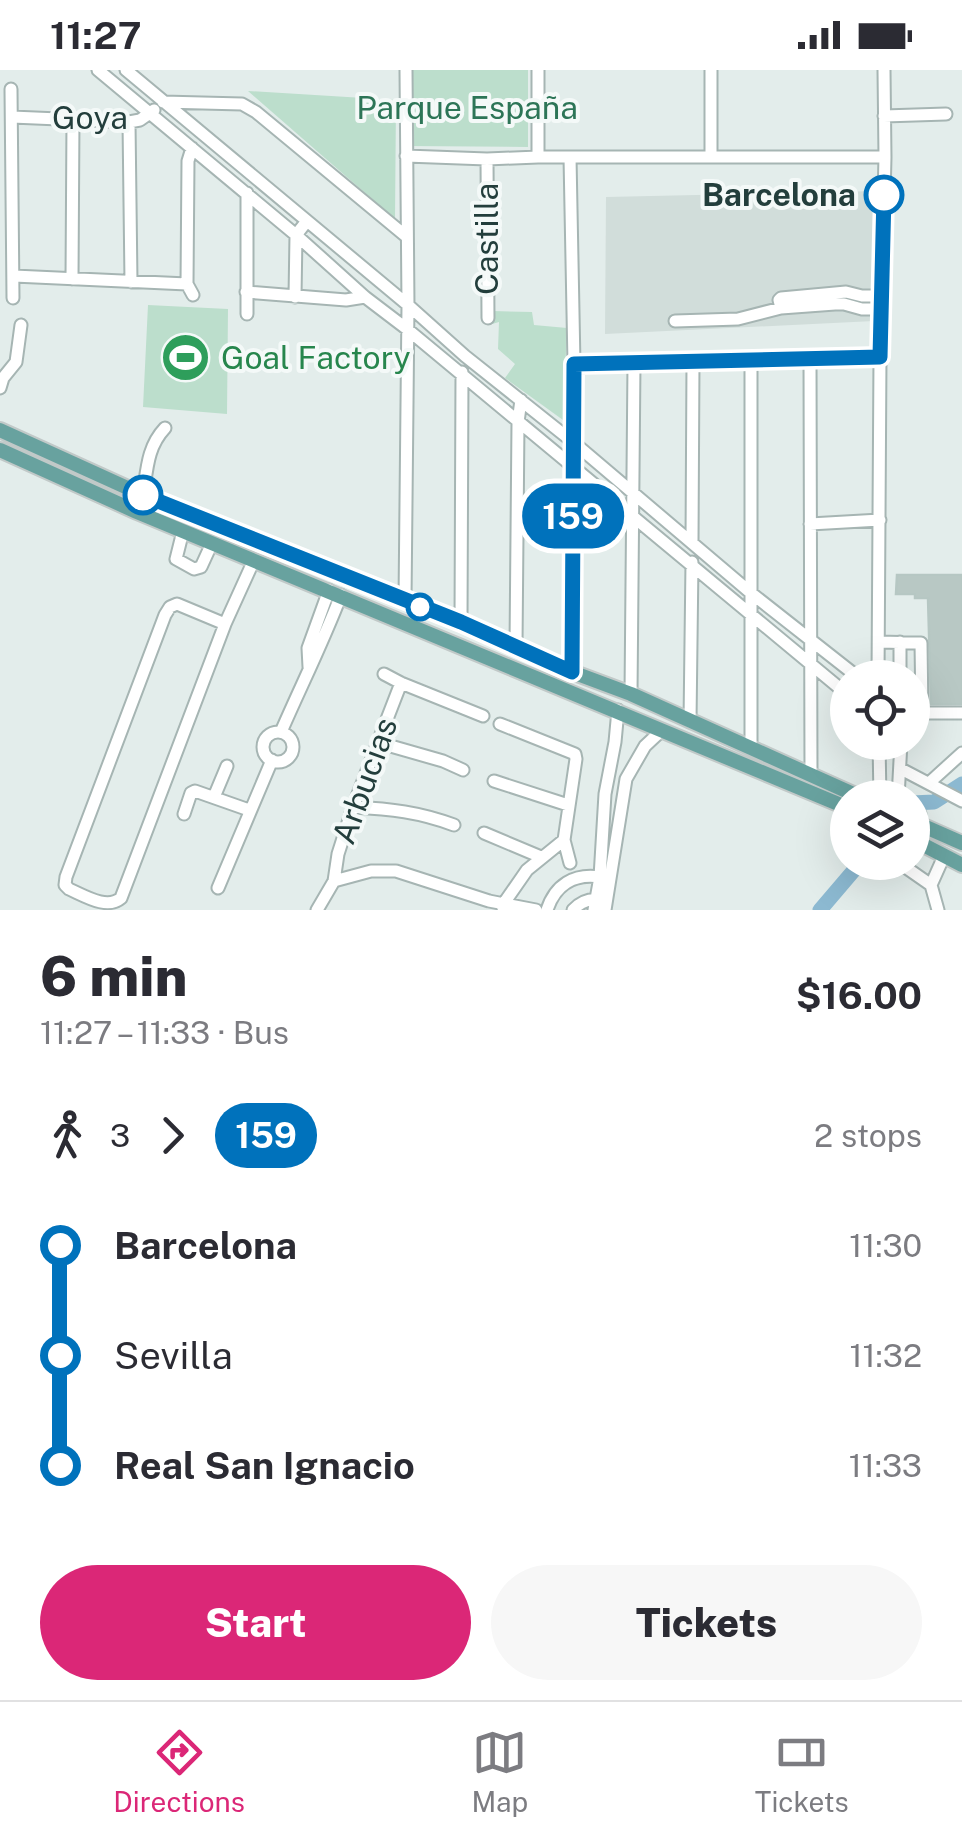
<!DOCTYPE html>
<html lang="en">
<head>
<meta charset="utf-8">
<style>
  body { margin:0; font-family:"Public Sans",sans-serif; background:#f7f7f7; color:#2b2b33; height:100vh; display:flex; flex-direction:column; font-size:38px; white-space:nowrap }
  * { box-sizing:border-box; margin:0 }
  p { font-size:32px; color:#7c7c81 }
  .icon { flex:none; width:55px; height:55px; fill:none; stroke:currentColor; stroke-width:2; stroke-linecap:round; stroke-linejoin:round }
  .map { position:relative; height:840px; overflow:hidden }
  .drawer { display:flex; flex-direction:column; background:#fff; flex:1 }
  .drawer>* { flex:none }
  .badge { padding:0 20px; border-radius:32px; font-size:35px; line-height:65px }
  .tools { position:absolute; left:830px; top:590px; display:grid; gap:20px }
  .tools a { display:grid; place-items:center; width:100px; height:100px; border-radius:50%; background:#fff; box-shadow:0 10px 40px #0002; font-size:50px }
  .map>.badge { position:absolute; translate:-50% -50%; box-shadow:0 0 0 5px #fff }
  .legs { display:flex; align-items:center; gap:15px; height:110px; padding:0 40px; font-size:32px }
  .legs p { margin-inline-start:auto }
  .headline { display:flex; align-items:center; justify-content:space-between; height:170px; padding:0 40px }
  h1 { font-size:55px; font-weight:800; line-height:75px }
  .primary-button { display:flex; gap:20px; margin-top:auto; padding:20px 40px }
  .primary-button a { flex:1; height:115px; border-radius:60px; background:#db2777; color:#fff; font-size:40px; font-weight:800; line-height:115px; text-align:center }
  .primary-button a+a { background:#f7f7f7; color:#2b2b33 }
  ul { padding:0 40px; list-style:none }
  li { display:flex; align-items:center; gap:35px; height:110px; font-size:38px }
  li i { display:grid; place-items:center; width:15px; height:100%; margin:0 12px; background:currentColor }
  li i::after { content:''; width:25px; height:25px; margin:-12px; border:8px solid; border-radius:50%; background:#fff }
  li p { margin-inline-start:auto }
  li:first-child i { background:linear-gradient(#0000 50%,currentColor 0) }
  li:last-child i { background:linear-gradient(currentColor 50%,#0000 0) }
  .status { display:flex; justify-content:space-between; align-items:center; height:70px; padding:0 50px; background:#fff; direction:ltr }
  .status svg { height:28px; fill:currentColor }
  .dock { display:flex; justify-content:space-around; align-items:center; height:140px; border-top:2px solid #e1e1e2; background:#fff; font-size:28px; color:#7c7c81 }
  .dock a { display:grid; justify-items:center; gap:5px }
  .dock .active { color:#db2777 }
  .map>svg:first-child { display:block }
  .built { fill:#d1ddda }
  .green { fill:#bcdecc }
  .lines { fill:none; stroke-linecap:round; stroke-linejoin:round }
  .river { stroke:#8cb9d1; stroke-width:15 }
  .building { fill:#b8c8c4; stroke:#b6c7c3; stroke-width:2.5 }
  .minor-casing { stroke:#a6b5b3; stroke-width:15 }
  .major-casing { stroke:#c1c9c8; stroke-width:18 }
  .minor { stroke:#fff; stroke-width:11 }
  .major { stroke:#68a29f; stroke-width:14 }
  .line-1-casing { stroke:#fff; stroke-width:22 }
  .line-1 { stroke:#0072bc; stroke-width:15 }
  .stop-1-dot { fill:#fff; stroke:#0072bc; stroke-width:5 }
  .labels { text-anchor:middle; stroke-width:8; stroke-linejoin:round; paint-order:stroke }
  .park-label { font-size:32px; fill:#2d7557; stroke:#f4f9f8 }
  .street-label { font-size:32px; fill:#233e3c; stroke:#f4f9f8 }
  .stop-label { font-size:32px; font-weight:bold; fill:#233e3c; stroke:#f4f9f8; text-anchor:end }
  .leisure-label { font-size:32px; fill:#27864d; stroke:#f4f9f8; text-anchor:start }
</style>
</head>
<body>
<div class="status"><b>11:27</b><svg viewBox="0 0 49 12"><path d="M0 12V9h3v3zM5 12V6h3v6zM10 12V3h3v9zM15 12V0h3v12zM26 1h20v11H26zM47 4h2v5h-2z"/></svg></div>
<div class="map">
<svg width="962" height="840" viewBox="0 0 962 840">
  <rect width="100%" height="100%" fill="#e3edeb"/>
  <path class="built" d="M878,121L874,251L605,264L606,127Z"/>
  <path class="green" d="M407,0H528V77L406,76Z
    M248,21L396,30L395,149Z
    M148,235L228,239L227,344L143,337Z
    M492,241L532,242L534,255L567,258L563,350L505,308L515,294L498,279L499,252L492,254Z"/>
  <g class="lines">
    <path class="river" d="M912,733L934,732L962,714
      M820,840L861,792"/>
  </g>
  <path class="building" d="M897,505H962V634H931L928,528H915V524H896Z"/>
  <g class="lines">
    <defs>
      <path id="minor" d="M98,0L296,165L365,227L407,259L848,625
        M126,0L408,235L465,286L573,372L751,523L859,608
        M538,0V87
        M711,0V86
        M11,19L13,228
        M163,32L242,34L256,42L407,167
        M884,46L946,44
        M12,47L129,52L140,50L154,40
        M129,52L131,212
        M192,78L188,91L187,214L193,225
        M406,86L487,89L538,87H885
        M570,87L574,294L572,602
        M487,89L488,248
        M14,206L187,214
        M72,209L73,49
        M246,222L346,230L365,227
        M295,227L296,165L307,151
        M781,238L779,230L781,228L846,222L862,226H882
        M247,244V123
        M675,251L738,249L781,238L835,234H844L862,239H882
        M810,288L811,705
        M574,294L880,287
        M0,318L3,308L16,292L21,255
        M143,425C147,400 147,377 165,358
        M810,454L880,450
        M183,461L176,489L194,499L201,497L212,473
        M692,473L693,292
        M405,531L408,235L406,0
        M461,553L462,302
        M225,554L177,534L170,537L165,545L66,807L65,815L69,819C85,826 107,840 121,828L225,554L254,490
        M879,572L921,573L922,643
        M900,572V608
        M516,576L518,352L521,330
        M309,597L308,578L329,520
        M384,604L401,613L483,646
        M878,608L880,287L885,87L884,0
        M631,624L634,293
        M912,643H962
        M690,652L692,492
        M500,654L575,684L576,689L564,770L570,793
        M281,662C301,616 323,572 341,525
        M263 677a15 15 0 1 1 30 0a15 15 0 1 1-30 0Z
        M879,672L880,728
        M380,673L443,691L463,700
        M751,679V290
        M901,699L962,731
        M494,711L568,735
        M929,713L962,683
        M214,727L227,696
        M898,728L901,672
        M353,737C391,739 419,742 454,755
        M912,739L920,744V754
        M184,744L191,723L195,721L249,740
        M484,763L541,787
        M898,792L931,815
        M334,811L338,784L353,737L401,613
        M218,818L272,690
        M502,836L527,800L564,770
        M317,840L334,811L371,801H396L489,831L536,840
        M547,840C555,815 574,803 600,807
        M573,840C581,831 590,828 602,830
        M594,840L600,807L605,724L615,672L618,640
        M605,840L626,709L645,676L661,661
        M938,840L931,815L944,786"/>
      <path id="major" d="M0,360L143,425L461,553L572,602L631,624L862,728
        M0,380L137,442L848,738
        M912,751L962,773
        M912,769L962,795"/>
    </defs>
    <use href="#minor" class="minor-casing"/>
    <use href="#major" class="major-casing"/>
    <use href="#minor" class="minor"/>
    <use href="#major" class="major"/>
  </g>
  <g class="lines">
    <defs>
      <path id="line-1" d="M143,425L461,552L572,602L574,294L880,287L884,125"/>
    </defs>
    <use href="#line-1" class="line-1-casing"/>
    <use href="#line-1" class="line-1"/>
  </g>
  <defs>
    <symbol id="stadium-disc" viewBox="-11 -11 22 22"><circle r="9.5" fill="#2e9e5b" stroke="#f4f9f8"/><path d="M0-5a6.5 5 0 1 0 0 10a6.5 5 0 1 0 0-10ZM-3.5-1.8h7v3.6h-7Z" fill="#fff"/></symbol>
  </defs>
  <g fill-rule="evenodd">
    <use href="#stadium-disc" x="158" y="260" width="55" height="55"/>
  </g>
  <g class="stop-1-dot">
    <circle cx="884" cy="125" r="18"/>
    <circle cx="143" cy="425" r="18"/>
    <circle cx="420" cy="537" r="12"/>
  </g>
  <g class="labels">
    <g class="park-label">
      <text x="467" y="49">Parque España</text>
    </g>
    <g class="street-label">
      <text x="90" y="59">Goya</text>
      <text transform="translate(487 169) rotate(-90)" y="11">Castilla</text>
      <text transform="translate(365 711) rotate(-70)" y="11">Arbucias</text>
    </g>
    <g class="stop-label">
      <text x="856" y="136">Barcelona</text>
    </g>
    <g class="leisure-label">
      <text x="221" y="299">Goal Factory</text>
    </g>
  </g>
</svg>
<div class="tools">
<a><svg class="icon" aria-label="locate" viewBox="0 0 24 24"><circle cx="12" cy="12" r="6"/><path d="M12 2v4M12 18v4M2 12h4M18 12h4"/></svg></a>
<a><svg class="icon" aria-label="layers" viewBox="0 0 24 24"><path d="M12 4l9 5-9 5-9-5zM3 14l9 5 9-5"/></svg></a>
</div>
<b class="badge" style="left:573px;top:446px;background:#0072bc;color:#fff">159</b>
</div>
<section class="drawer">
<div class="headline"><div><h1>6 min</h1><p>11:27 – 11:33 · Bus</p></div><b>$16.00</b></div>
<div class="legs"><svg class="icon" aria-label="walk" viewBox="0 0 24 24"><circle cx="13" cy="4" r="2"/><path d="M13 8l-2 6 4 7M11 14l-3 7M7 12l3-4h3l4 4"/></svg>3<svg class="icon" aria-label="forward" viewBox="0 0 24 24"><path d="M9 5l7 7-7 7"/></svg><b class="badge" style="background:#0072bc;color:#fff">159</b><p>2 stops</p></div>
<ul>
<li><i style="color:#0072bc"></i><b>Barcelona</b><p>11:30</p></li>
<li><i style="color:#0072bc"></i><span>Sevilla</span><p>11:32</p></li>
<li><i style="color:#0072bc"></i><b>Real San Ignacio</b><p>11:33</p></li>
</ul>
<div class="primary-button"><a>Start</a><a>Tickets</a></div>
</section>
<nav class="dock">
<a class="active"><svg class="icon" aria-label="directions" viewBox="0 0 24 24"><path d="M12 3l9 9-9 9-9-9zM9 14v-3h6M13 9l2 2-2 2"/></svg>Directions</a>
<a><svg class="icon" aria-label="map" viewBox="0 0 24 24"><path d="M3 6l6-2 6 2 6-2v14l-6 2-6-2-6 2zM9 4v14M15 6v14"/></svg>Map</a>
<a><svg class="icon" aria-label="tickets" viewBox="0 0 24 24"><path d="M3 7h18v10H3zM15 7v10"/></svg>Tickets</a>
</nav>
</body>
</html>
